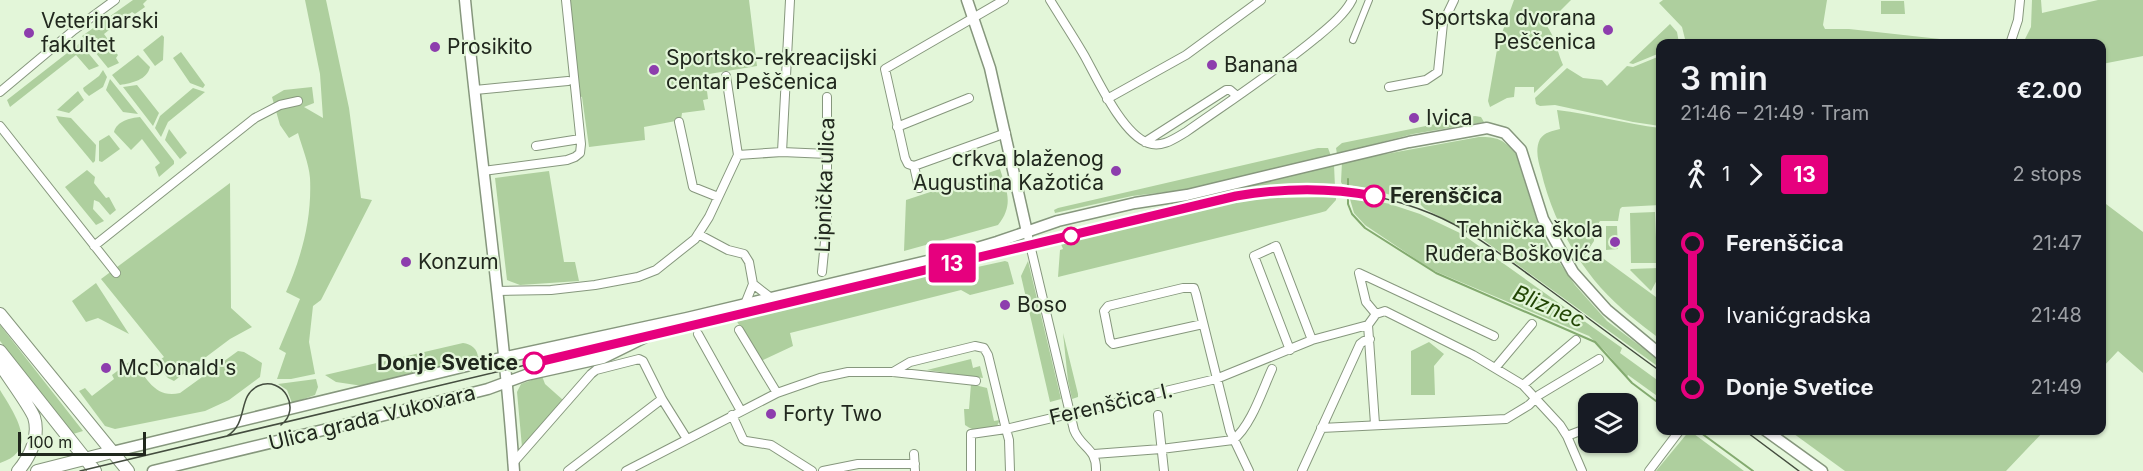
<!DOCTYPE html>
<html lang="en">
<head>
<meta charset="utf-8">
<style>
  body { margin:0; font-family:Inter,sans-serif; background:#20242c; color:#f1f3f6; height:100vh; display:flex; flex-direction:column; font-size:22px; white-space:nowrap }
  * { box-sizing:border-box; margin:0 }
  p { font-size:20px; color:#9ea1a6 }
  .icon { flex:none; width:33px; height:33px; fill:none; stroke:currentColor; stroke-width:2; stroke-linecap:round; stroke-linejoin:round }
  .map { position:relative; flex:1; overflow:hidden }
  .drawer { position:absolute; left:1656px; top:39px; width:450px; height:396px; display:flex; flex-direction:column; background:#171b24; border-radius:12px; box-shadow:0 2px 4px #0004 }
  .drawer>* { flex:none }
  .badge { padding:0 12px; border-radius:4px; font-size:21px; line-height:39px }
  .tools { position:absolute; left:1578px; top:393px; display:grid; gap:12px }
  .tools a { display:grid; place-items:center; width:60px; height:60px; border-radius:12px; background:#171b24; box-shadow:0 2px 4px #0004; font-size:30px }
  .scale { position:absolute; left:18px; bottom:15px; width:128px; box-sizing:border-box; padding-left:6px; border:3px solid #21281e; border-top:0; font-size:16px; line-height:21px; white-space:nowrap; color:#21281e; -webkit-text-stroke:4px #e3f6d9; paint-order:stroke }
  .map>.badge { position:absolute; translate:-50% -50%; box-shadow:0 0 0 3px #fff }
  .legs { display:flex; align-items:center; gap:9px; height:66px; padding:0 24px; font-size:20px }
  .legs p { margin-inline-start:auto }
  .headline { display:flex; align-items:center; justify-content:space-between; height:102px; padding:0 24px }
  h1 { font-size:33px; font-weight:600; line-height:45px }
  ul { padding:0 24px; list-style:none }
  li { display:flex; align-items:center; gap:21px; height:72px; font-size:22px }
  li i { display:grid; place-items:center; width:9px; height:100%; margin:0 8px; background:currentColor }
  li i::after { content:''; width:15px; height:15px; margin:-8px; border:4px solid; border-radius:50%; background:#171b24 }
  li p { margin-inline-start:auto }
  li:first-child i { background:linear-gradient(#0000 50%,currentColor 0) }
  li:last-child i { background:linear-gradient(currentColor 50%,#0000 0) }
  .map>svg:first-child { display:block }
  .green { fill:#aecf9e }
  .lines { fill:none; stroke-linecap:round; stroke-linejoin:round }
  .stream { stroke:#83aa6f; stroke-width:2 }
  .pedestrian-casing { stroke:#86977d; stroke-width:8 }
  .minor-casing { stroke:#86977d; stroke-width:10 }
  .tertiary-casing { stroke:#86977d; stroke-width:13 }
  .secondary-casing { stroke:#86977d; stroke-width:14 }
  .pedestrian { stroke:#fff; stroke-width:6 }
  .minor { stroke:#fff; stroke-width:8 }
  .tertiary { stroke:#fff; stroke-width:10 }
  .secondary { stroke:#fff; stroke-width:12 }
  .tram { stroke:#444d3f; stroke-width:1.5 }
  .line-1-casing { stroke:#fff; stroke-width:14 }
  .line-1 { stroke:#e6007e; stroke-width:9 }
  .poi-dot { fill:#8d3dad; stroke:#e3f6d9; stroke-width:2 }
  .stop-1-dot { fill:#fff; stroke:#e6007e; stroke-width:3 }
  .labels { text-anchor:middle; stroke-width:4.5; stroke-linejoin:round; paint-order:stroke }
  .poi-label { font-size:21px; fill:#21281e; stroke:#e3f6d9; text-anchor:start }
  .street-label { font-size:21px; fill:#21281e; stroke:#e3f6d9 }
  .stop-label { font-size:21px; font-weight:bold; fill:#21281e; stroke:#e3f6d9; text-anchor:start }
  .water-label { font-size:22px; font-style:italic; fill:#224504; stroke:#e3f6d9 }
</style>
</head>
<body>
<div class="map">
<svg width="2143" height="471" viewBox="0 0 2143 471">
  <rect width="100%" height="100%" fill="#e3f6d9"/>
  <path class="green" d="M133,0H147L143,4L145,7L135,14L132,12L123,19L124,22L117,28L114,26L104,34L115,49L114,51L118,55L116,58L119,63L108,68L82,36Z
    M305,0H326L349,108L361,198L372,200L321,300L313,306L309,342L315,374L291,379H277L286,353L279,349L300,299L286,292C302,256 312,218 310,178C309,164 302,147 298,133L289,138L280,125L272,97L284,90L312,87L314,103L304,107L323,118L320,74Z
    M569,0H749L757,66L709,74V83H706L708,99L703,100L705,110L682,113L681,120L644,127L645,140L589,147L582,97L579,96Z
    M1514,0H1571L1546,25C1555,36 1557,51 1563,65L1534,93V87H1515L1514,97L1507,98L1490,107L1488,101L1498,44Z
    M1663,0H1827L1823,25L1825,29H1849L1940,39L1952,43H1686L1682,27L1659,3Z
    M2032,0H2041L2042,13L2098,0H2143V56L2102,64V44L2023,43L2031,27Z
    M1881,1H1904L1905,14H1881Z
    M1670,24L1677,32L1679,43L1660,44V53L1633,64L1629,63Z
    M162,35L164,37L163,60L155,66L143,50Z
    M80,43L99,66L89,70L76,55L10,107L7,100Z
    M181,52L205,85L203,88L190,83L173,58Z
    M138,55L150,67C147,80 132,83 120,85L112,75Z
    M1660,56V126L1633,122L1555,105L1540,106L1536,104L1535,98L1567,68L1583,78L1602,80L1607,86L1627,66L1633,67Z
    M103,70L107,77L103,87L89,96L84,91L83,88L99,76Z
    M110,79L138,114L123,112L106,90Z
    M137,85L159,113L153,126L123,87Z
    M193,88L205,92L168,122L161,137L155,128L160,116Z
    M78,91L84,100L69,113L57,110Z
    M1557,110C1592,114 1626,124 1660,128V205L1622,207L1620,209L1618,221H1600L1598,224L1594,225V241L1584,256L1587,257L1593,251L1660,300V339C1640,324 1619,308 1601,288C1572,255 1551,214 1541,171C1538,161 1535,149 1540,139C1545,132 1552,131 1560,129Z
    M56,116L71,118L96,145L95,161L93,163L59,122Z
    M1475,116L1481,117L1484,122L1413,134L1337,154L1336,148L1342,143Z
    M140,117L174,161V164L159,177L155,167L160,163L142,139L131,150L114,132C117,121 130,118 140,117Z
    M169,129L187,153L180,159L165,140Z
    M109,135L120,149L102,162L99,161V141Z
    M1479,137C1498,137 1503,139 1516,154L1538,224L1550,249L1575,285L1607,321L1660,361V368L1482,239L1425,209L1420,204L1371,189L1342,184L1341,182L1342,162Z
    M1318,148H1328L1331,156L1192,189L1132,196L1055,213L1054,210L1058,208Z
    M1334,165L1335,187L1263,189L1138,218L1136,213Z
    M1000,169C1007,191 1014,205 998,225L904,251L906,200Z
    M87,170L95,177L94,183L106,198L109,197L116,210L110,215L99,202L94,200L93,209L104,221L96,225L65,187Z
    M549,171L564,262H575L579,281L520,285L507,280L495,178Z
    M230,183L231,308L252,327L230,339L174,381L168,378L155,363L164,357L101,279Z
    M1279,195V198L1336,197V200L1326,211L1319,213L1058,277L1060,250L1063,249L1061,244L1247,199Z
    M1362,198L1390,204L1420,214L1462,234L1622,348L1620,353L1660,382V398L1628,375L1627,377L1606,352L1589,336L1432,270L1365,225L1354,213L1350,199L1361,200Z
    M2102,201L2143,232V373L2118,351L2102,368Z
    M1655,212L1657,263H1631L1630,213Z
    M1606,226H1617L1618,249L1606,250Z
    M1005,261L1008,262L1014,284L970,295L961,290L790,333L793,346L761,361L736,320L926,275L927,278Z
    M1028,261L1061,399L1050,402L1021,276Z
    M1659,268L1658,278L1651,291L1630,270L1631,269Z
    M96,283L129,334L98,318L86,322L72,301Z
    M0,325L83,431L73,434L0,341Z
    M1063,333L1078,394V397L1072,399L1068,381Z
    M1429,342L1444,354L1434,366L1435,395H1411V351Z
    M463,343C471,344 478,349 478,358L363,386L336,382L325,375Z
    M238,351L244,352L262,363L260,377L229,400L205,411L115,429L105,426L79,391L85,388L92,396L114,379L112,375L133,359C146,378 155,399 180,393Z
    M971,359L973,368L980,366L983,378L927,370Z
    M542,376L545,384L563,400L522,447L517,392L521,384Z
    M316,379L318,387L315,395L292,403L287,390L278,384Z
    M971,384L987,388L994,421L1000,420L997,426C985,431 976,433 965,425L964,409H969Z
    M0,390C14,413 41,450 0,463Z
    M1690,430V431L1744,471H1656Z
    M1790,431H2044L2006,471H1845Z"/>
  <g class="lines">
    <path class="stream" d="M1348,179V204L1352,214L1365,228L1436,273L1595,342L1632,383L1660,404
      M1697,430L1753,471"/>
    <defs>
      <path id="pedestrian" d="M1353,40L1369,0"/>
      <path id="minor" d="M1050,0C1061,18 1073,36 1084,55C1097,78 1122,134 1148,143C1162,148 1174,139 1186,132C1230,101 1276,71 1317,37C1329,27 1345,14 1352,0
        M2010,44L2018,20L2020,0
        M1389,87L1426,80L1438,72L1443,23L1454,0
        M475,90L568,81
        M0,92L74,30L115,0
        M1107,99L1186,55L1261,0
        M679,122L693,187L718,197
        M0,126L116,273
        M897,127L969,98
        M1145,142L1226,90H1230L1237,96
        M536,146L580,139
        M782,152L790,0
        M738,155L782,152L828,154
        M914,166L1006,133
        M483,171L567,160L575,157L580,153L581,144L566,0
        M919,188L914,166L908,164L905,158L885,69L1004,0
        M1027,232L1074,430C1081,448 1097,448 1096,471
        M698,234L728,250L744,254L749,262L753,284
        M94,246L255,118L280,105L298,101
        M822,272L827,221V97
        M497,291L551,290L595,285L638,277L656,270L695,239L709,217L738,155L726,76
        M745,304L753,284L771,298
        M1376,314L1366,302L1359,273L1494,336
        M1203,324L1113,344L1110,341L1104,311L1108,306L1183,288H1194L1196,294L1230,431L1249,471
        M1368,325L1375,424
        M739,330L777,393
        M698,334L741,411
        M1290,350L1254,256L1276,246L1312,340
        M1496,367L1532,324
        M893,372L910,362L975,346L984,348L988,355L1006,429L1216,379L1312,340L1368,325L1376,314L1385,311L1473,355L1523,385L1560,425L1567,436L1582,471
        M1523,385L1576,340
        M732,415L743,439L746,441L771,445L812,471
        M1158,415L1164,471
        M1321,428L1506,419L1529,405L1539,395L1599,359
        M1567,436L1588,428
        M914,454L915,471
        M1094,454L1161,449L1233,440C1251,426 1262,391 1272,369
        M513,463L591,374L596,370L639,359L643,361L662,399L687,439
        M568,471L662,399
        M626,471L777,393L820,378L848,372H893L976,381
        M823,471L858,464H915
        M971,471V434L1006,429L1009,440L1010,471
        M1302,471L1360,344L1364,341L1370,339
        M1649,471L1680,430"/>
      <path id="tertiary" d="M465,0C480,157 503,314 514,471
        M967,0L990,68L1027,232
        M1765,430L1822,471
        M112,452L483,362L687,318L957,254L997,242L1058,221L1135,203L1187,195L1409,142L1487,128L1505,133L1521,150L1543,219L1573,272L1607,310L1660,354
        M153,471L365,420L488,389L526,375L603,358L668,326"/>
      <path id="secondary" d="M0,314L128,471
        M0,351L95,471
        M0,364C8,377 29,405 34,417C40,436 30,457 18,471
        M37,471L112,452"/>
    </defs>
    <use href="#pedestrian" class="pedestrian-casing"/>
    <use href="#minor" class="minor-casing"/>
    <use href="#tertiary" class="tertiary-casing"/>
    <use href="#secondary" class="secondary-casing"/>
    <use href="#pedestrian" class="pedestrian"/>
    <use href="#minor" class="minor"/>
    <use href="#tertiary" class="tertiary"/>
    <use href="#secondary" class="secondary"/>
    <path class="tram" d="M1744,430L1799,471
      M227,436C249,423 237,396 258,386C283,375 302,409 281,425
      M80,471L1236,196C1303,184 1369,188 1432,214C1469,229 1500,254 1532,277C1575,308 1617,340 1660,371"/>
  </g>
  <g class="lines">
    <defs>
      <path id="line-1" d="M534,363L1236,196C1282,188 1328,187 1374,196"/>
    </defs>
    <use href="#line-1" class="line-1-casing"/>
    <use href="#line-1" class="line-1"/>
  </g>
  <g class="poi-dot">
    <circle cx="1608" cy="30" r="6"/>
    <circle cx="29" cy="33" r="6"/>
    <circle cx="435" cy="47" r="6"/>
    <circle cx="1212" cy="65" r="6"/>
    <circle cx="654" cy="70" r="6"/>
    <circle cx="1414" cy="118" r="6"/>
    <circle cx="1116" cy="171" r="6"/>
    <circle cx="1615" cy="242" r="6"/>
    <circle cx="406" cy="262" r="6"/>
    <circle cx="1005" cy="305" r="6"/>
    <circle cx="106" cy="368" r="6"/>
    <circle cx="771" cy="414" r="6"/>
  </g>
  <g class="stop-1-dot">
    <circle cx="1374" cy="196" r="10"/>
    <circle cx="1071" cy="236" r="8"/>
    <circle cx="534" cy="363" r="10"/>
  </g>
  <g class="labels">
    <g class="poi-label">
      <text x="1596" y="25" text-anchor="end">Sportska dvorana<tspan x="1596" dy="24">Peščenica</tspan></text>
      <text x="41" y="28">Veterinarski<tspan x="41" dy="24">fakultet</tspan></text>
      <text x="447" y="54">Prosikito</text>
      <text x="666" y="65">Sportsko-rekreacijski<tspan x="666" dy="24">centar Peščenica</tspan></text>
      <text x="1224" y="72">Banana</text>
      <text x="1426" y="125">Ivica</text>
      <text x="1104" y="166" text-anchor="end">crkva blaženog<tspan x="1104" dy="24">Augustina Kažotića</tspan></text>
      <text x="1603" y="237" text-anchor="end">Tehnička škola<tspan x="1603" dy="24">Ruđera Boškovića</tspan></text>
      <text x="418" y="269">Konzum</text>
      <text x="1017" y="312">Boso</text>
      <text x="118" y="375">McDonald's</text>
      <text x="783" y="421">Forty Two</text>
    </g>
    <g class="street-label">
      <text transform="translate(825 185) rotate(-88)" y="7">Lipnička ulica</text>
      <text transform="translate(1111 404) rotate(-13)" y="7">Ferenščica I.</text>
      <text transform="translate(372 418) rotate(-14)" y="7">Ulica grada Vukovara</text>
    </g>
    <g class="stop-label">
      <text x="1390" y="203">Ferenščica</text>
      <text x="518" y="370" text-anchor="end">Donje Svetice</text>
    </g>
    <g class="water-label">
      <text transform="translate(1549 306) rotate(23)" y="8">Bliznec</text>
    </g>
  </g>
</svg>
<div class="tools">
<a><svg class="icon" aria-label="layers" viewBox="0 0 24 24"><path d="M12 4l9 5-9 5-9-5zM3 14l9 5 9-5"/></svg></a>
</div>
<div class="scale">100 m</div>
<b class="badge" style="left:952px;top:263px;background:#e6007e;color:#fff">13</b>
<section class="drawer">
<div class="headline"><div><h1>3 min</h1><p>21:46 – 21:49 · Tram</p></div><b>€2.00</b></div>
<div class="legs"><svg class="icon" aria-label="walk" viewBox="0 0 24 24"><circle cx="13" cy="4" r="2"/><path d="M13 8l-2 6 4 7M11 14l-3 7M7 12l3-4h3l4 4"/></svg>1<svg class="icon" aria-label="forward" viewBox="0 0 24 24"><path d="M9 5l7 7-7 7"/></svg><b class="badge" style="background:#e6007e;color:#fff">13</b><p>2 stops</p></div>
<ul>
<li><i style="color:#e6007e"></i><b>Ferenščica</b><p>21:47</p></li>
<li><i style="color:#e6007e"></i><span>Ivanićgradska</span><p>21:48</p></li>
<li><i style="color:#e6007e"></i><b>Donje Svetice</b><p>21:49</p></li>
</ul>
</section>
</div>
</body>
</html>
